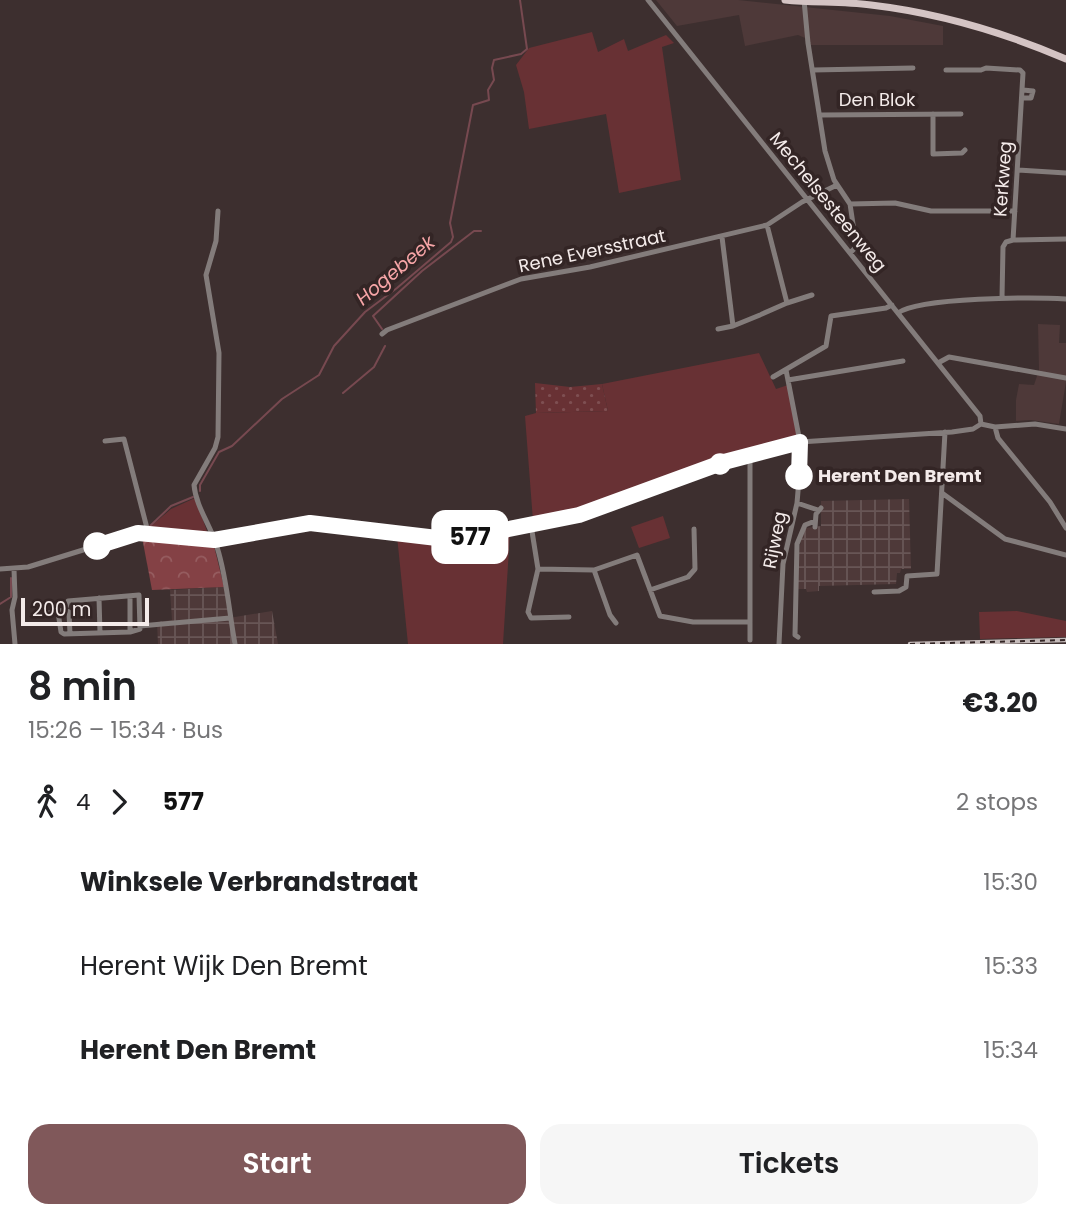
<!DOCTYPE html>
<html lang="en">
<head>
<meta charset="utf-8">
<style>
  body { margin:0; font-family:Poppins,sans-serif; background:#f6f6f6; color:#202124; height:100vh; display:flex; flex-direction:column; font-size:26px; white-space:nowrap }
  * { box-sizing:border-box; margin:0 }
  p { font-size:23px; color:#757577 }
  .icon { flex:none; width:38px; height:38px; fill:none; stroke:currentColor; stroke-width:2; stroke-linecap:round; stroke-linejoin:round }
  .map { position:relative; height:644px; overflow:hidden }
  .drawer { display:flex; flex-direction:column; background:#fff; flex:1 }
  .drawer>* { flex:none }
  .badge { padding:0 14px; border-radius:10px; font-size:24px; line-height:46px }
  .scale { position:absolute; left:21px; bottom:18px; width:128px; box-sizing:border-box; padding-left:7px; border:4px solid #f4ebea; border-top:0; font-size:19px; line-height:24px; white-space:nowrap; color:#f4ebea; -webkit-text-stroke:5px #332525; paint-order:stroke }
  .map>.badge { position:absolute; translate:-50% -50%; box-shadow:0 0 0 4px #fff }
  .legs { display:flex; align-items:center; gap:10px; height:77px; padding:0 28px; font-size:23px }
  .legs p { margin-inline-start:auto }
  .head { display:flex; align-items:center; justify-content:space-between; height:119px; padding:0 28px }
  h1 { font-size:38px; font-weight:600; line-height:52px }
  .button { display:flex; gap:14px; margin-top:auto; padding:14px 28px }
  .button a { flex:1; height:80px; border-radius:21px; background:#80585a; color:#fff; font-size:28px; font-weight:600; line-height:80px; text-align:center }
  .button a+a { background:#f6f6f6; color:#202124 }
  ul { padding:0 28px; list-style:none }
  li { display:flex; align-items:center; gap:24px; height:84px; font-size:26px }
  li i { display:grid; place-items:center; width:10px; height:100%; margin:0 9px; background:currentColor }
  li i::after { content:''; width:18px; height:18px; margin:-9px; border:5px solid; border-radius:50%; background:#fff }
  li p { margin-inline-start:auto }
  li:first-child i { background:linear-gradient(#0000 50%,currentColor 0) }
  li:last-child i { background:linear-gradient(currentColor 50%,#0000 0) }
  .map>svg:first-child { display:block }
  .built { fill:#4e3939 }
  .industrial { fill:url(#industrial-grid) }
  .grass { fill:url(#grass-dots) }
  .forest { fill:url(#forest-crowns) }
  .park { fill:#683134 }
  .lines { fill:none; stroke-linecap:round; stroke-linejoin:round }
  .stream { stroke:#774950; stroke-width:2 }
  .minor { stroke:#837c7b; stroke-width:5 }
  .major { stroke:#d4c4c4; stroke-width:7 }
  .rail-casing { stroke:#c5bbba; stroke-width:4.5 }
  .rail { stroke:#332525; stroke-width:2; stroke-dasharray:5; stroke-linecap:butt }
  .line-1-casing { stroke:#fff; stroke-width:16 }
  .line-1 { stroke:#fff; stroke-width:10 }
  .stop-1-dot { fill:#fff; stroke:#fff; stroke-width:3.5 }
  .labels { text-anchor:middle; stroke-width:7; stroke-linejoin:round; paint-order:stroke }
  .street-label { font-size:18px; fill:#f4ebea; stroke:#332525 }
  .stop-label { font-size:18px; font-weight:bold; fill:#f4ebea; stroke:#332525; text-anchor:start }
  .water-label { font-size:19px; font-style:italic; fill:#f7a5a7; stroke:#332525 }
</style>
</head>
<body>
<div class="map">
<svg width="1066" height="644" viewBox="0 0 1066 644">
  <defs>
    <pattern id="industrial-grid" width="8" height="8" patternUnits="userSpaceOnUse" patternTransform="scale(1.75)"><rect width="8" height="8" fill="#4e3939"/><path d="M0 4h8M4 0v8" fill="none" stroke="#685656"/></pattern>
    <pattern id="grass-dots" width="8" height="8" patternUnits="userSpaceOnUse" patternTransform="scale(1.75)"><rect width="8" height="8" fill="#683134"/><path d="M2 2h.1M6 6h.1" fill="none" stroke="#7e4f52" stroke-width="1.8" stroke-linecap="round"/></pattern>
    <pattern id="forest-crowns" width="20" height="18" patternUnits="userSpaceOnUse" patternTransform="scale(1.75)"><rect width="20" height="18" fill="#844145"/><path d="M2 6a3 3 0 1 1 6 0M12 15a3 3 0 1 1 6 0" fill="none" stroke="#965d60"/></pattern>
  </defs>
  <rect width="100%" height="100%" fill="#3d2f2f"/>
  <path class="built" d="M656,0H738L890,16L943,26V45H806L805,38L798,35L745,46L739,15L677,26Z
    M1038,324L1060,325L1059,343H1066V382L1059,424L1031,420L1016,421V400L1019,384L1034,385L1039,370Z"/>
  <path class="industrial" d="M909,499L911,569H901L900,573H897L896,584L819,586V591L807,592L806,589H798V560L801,539L806,528L821,526V501Z
    M224,587L229,618L272,611L278,644H158L157,622L172,620L170,590Z"/>
  <path class="grass" d="M535,383L570,387L602,384L608,411L536,413Z"/>
  <path class="forest" d="M151,536L209,541L214,546L224,587L152,590L142,537Z"/>
  <path class="park" d="M592,32L598,52L624,39L628,51L666,35L674,43L662,47L681,180L619,193L606,114L529,129L524,92L516,65L529,48Z
    M759,353L776,389L791,384L798,439L734,456L589,508L533,521L525,416L536,413L608,411L602,384Z
    M195,498L208,534L206,537L151,530L150,527L171,509Z
    M663,516L670,538L639,548L631,527Z
    M510,533L503,644H408L397,536L454,544Z
    M1017,611L1066,621V637L980,639L979,612Z"/>
  <g class="lines">
    <path class="stream" d="M382,329L373,316L422,271L474,231H481
      M343,393L374,367L385,346
      M200,491V485L219,452L232,446L282,399L319,375L334,346L365,312L397,288L451,242L453,237L450,223L473,105L489,100L488,90L494,80L492,68L494,60L521,54L527,49L520,0
      M150,526L171,506L193,497
      M0,604L11,597V578"/>
    <path class="minor" d="M648,0L980,416L981,424
      M804,0L808,43L825,151L834,180L850,204L856,244V247L850,253
      M813,70L913,68
      M946,70H981L986,68L1020,70L1023,73L1013,240L1006,242L1003,247L1002,298
      M1022,98H1031L1033,91L1023,90
      M933,114V154L962,153L965,150
      M821,115L961,114
      M1018,170L1066,173
      M850,204L895,203L931,211H1015
      M218,211L216,241L206,275L219,353L218,437L215,448L194,485C196,507 211,526 217,547C227,578 229,612 235,644
      M1013,240L1066,239
      M787,303L812,295
      M898,313C919,297 1036,297 1066,299
      M762,314L787,303L767,225
      M733,326L760,315
      M718,329L733,326L722,237
      M382,334L387,330L521,279L590,267L767,225L802,202L837,185
      M938,363L949,357L1066,378
      M773,377L826,346L831,316L886,308L892,305
      M788,380L903,361
      M981,424L995,427L1035,424L1066,429
      M995,427L998,438L1050,502L1066,528
      M105,441L124,439L148,532
      M750,455V640
      M942,493L1005,539L1066,555
      M797,503L818,510
      M531,525L538,569L528,612L531,618L569,617
      M815,527L816,514L821,508
      M0,569L28,567L138,533L148,532L214,540L288,525L324,523L454,540L579,515L724,462L800,442L952,432L973,429L981,424
      M14,569L15,597L12,610L15,644
      M538,569L594,570L610,615L616,623
      M594,570L637,555L660,616L693,622H750
      M650,590L688,577L695,569L694,529
      M874,592L899,591L906,587L907,576L937,574L945,432
      M130,596V632
      M99,598L100,633
      M65,610L69,612L70,634
      M42,614L65,610L68,601L139,595L140,629L130,632L64,634L61,632L58,612
      M140,626L230,618
      M798,637L795,635L797,544L805,525L815,521
      M779,644L783,564L797,503L800,468V442L786,370"/>
    <path class="major" d="M785,0C814,3 842,1 871,5C939,13 1003,32 1066,59"/>
    <defs>
      <path id="rail" d="M910,644L1066,640"/>
    </defs>
    <use href="#rail" class="rail-casing"/>
    <use href="#rail" class="rail"/>
  </g>
  <g class="lines">
    <defs>
      <path id="line-1" d="M97,546L138,533L214,540L310,523L454,540L579,515L724,462L800,442L799,476"/>
    </defs>
    <use href="#line-1" class="line-1-casing"/>
    <use href="#line-1" class="line-1"/>
  </g>
  <g class="stop-1-dot">
    <circle cx="720" cy="464" r="9"/>
    <circle cx="799" cy="476" r="12"/>
    <circle cx="97" cy="546" r="12"/>
  </g>
  <g class="labels">
    <g class="street-label">
      <text x="877" y="106">Den Blok</text>
      <text transform="translate(1003 179) rotate(-86)" y="6">Kerkweg</text>
      <text transform="translate(828 202) rotate(51)" y="6">Mechelsesteenweg</text>
      <text transform="translate(592 251) rotate(-12)" y="6">Rene Eversstraat</text>
      <text transform="translate(775 540) rotate(-79)" y="6">Rijweg</text>
    </g>
    <g class="stop-label">
      <text x="818" y="482">Herent Den Bremt</text>
    </g>
    <g class="water-label">
      <text transform="translate(395 270) rotate(-40)" y="7">Hogebeek</text>
    </g>
  </g>
</svg>
<div class="scale">200 m</div>
<b class="badge" style="left:470px;top:537px;background:#fff;color:#111">577</b>
</div>
<section class="drawer">
<div class="head"><div><h1>8 min</h1><p>15:26 – 15:34 · Bus</p></div><b>€3.20</b></div>
<div class="legs"><svg class="icon" aria-label="walk" viewBox="0 0 24 24"><circle cx="13" cy="4" r="2"/><path d="M13 8l-2 6 4 7M11 14l-3 7M7 12l3-4h3l4 4"/></svg>4<svg class="icon" aria-label="forward" viewBox="0 0 24 24"><path d="M9 5l7 7-7 7"/></svg><b class="badge" style="background:#fff;color:#111">577</b><p>2 stops</p></div>
<ul>
<li><i style="color:#fff"></i><b>Winksele Verbrandstraat</b><p>15:30</p></li>
<li><i style="color:#fff"></i><span>Herent Wijk Den Bremt</span><p>15:33</p></li>
<li><i style="color:#fff"></i><b>Herent Den Bremt</b><p>15:34</p></li>
</ul>
<div class="button"><a>Start</a><a>Tickets</a></div>
</section>
</body>
</html>
